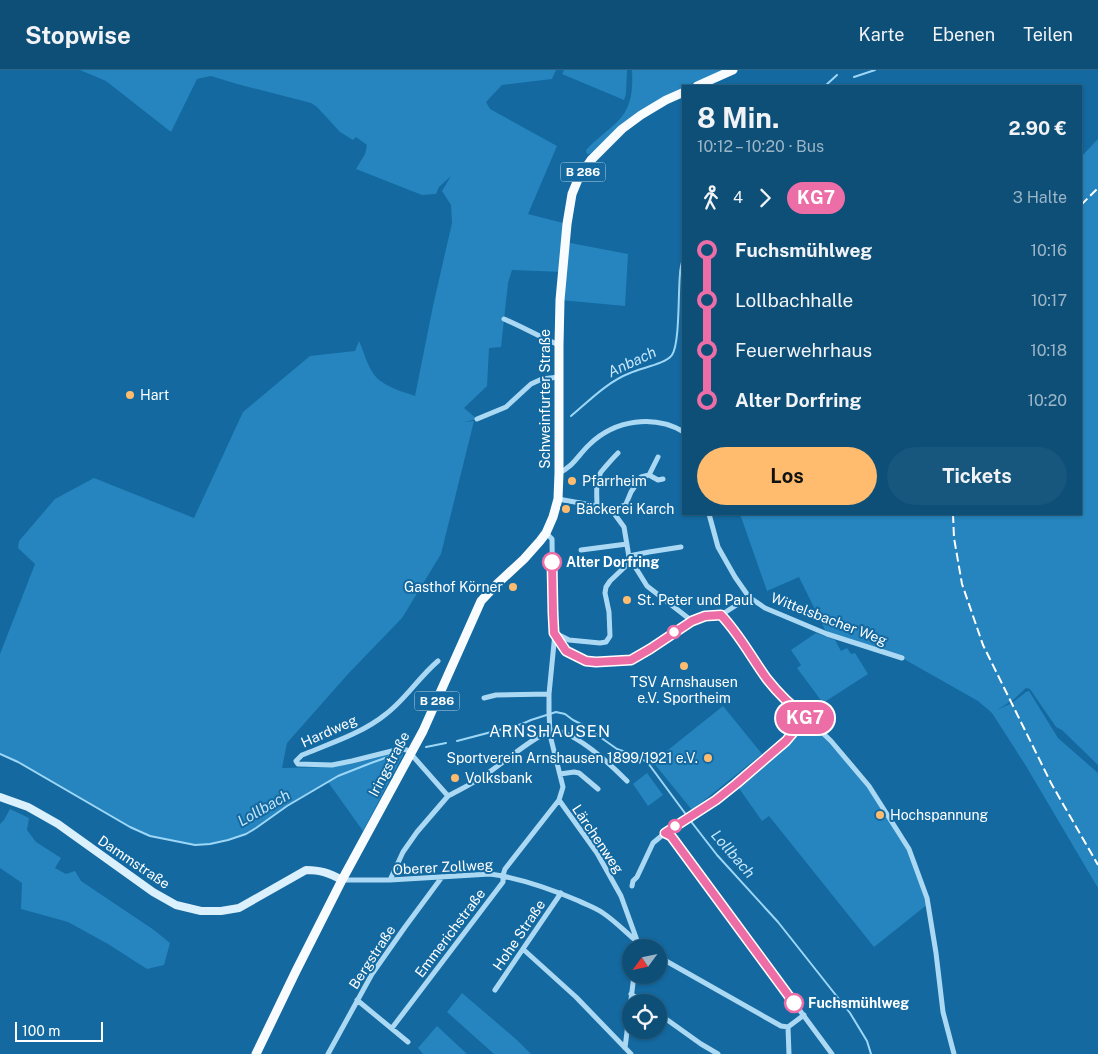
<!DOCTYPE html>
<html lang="de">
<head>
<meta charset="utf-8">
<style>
  body { margin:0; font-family:"Public Sans",sans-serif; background:#17567d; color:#f1f3f6; height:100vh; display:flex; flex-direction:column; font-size:19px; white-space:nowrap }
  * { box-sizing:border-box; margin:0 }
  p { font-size:16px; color:#9bb5c6 }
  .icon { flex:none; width:28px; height:28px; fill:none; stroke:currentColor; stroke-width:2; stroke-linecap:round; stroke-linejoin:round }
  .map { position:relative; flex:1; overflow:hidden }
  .side { position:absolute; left:682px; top:15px; width:400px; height:430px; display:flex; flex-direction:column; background:#0e4f78; border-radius:0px; box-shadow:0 1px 4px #0004,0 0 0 1px #2e668a }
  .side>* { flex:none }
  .badge { padding:0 10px; border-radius:16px; font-size:18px; line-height:32px }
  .needle { width:32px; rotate:237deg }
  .fabs { position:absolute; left:622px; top:869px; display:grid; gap:10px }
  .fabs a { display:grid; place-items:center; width:45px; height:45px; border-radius:50%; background:#0e4f78; box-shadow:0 1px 4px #0004,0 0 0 1px #2e668a; font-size:25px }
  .scale { position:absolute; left:15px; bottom:12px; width:88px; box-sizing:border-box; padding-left:5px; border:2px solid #fff; border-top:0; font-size:14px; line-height:18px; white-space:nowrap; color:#fff; -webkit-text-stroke:4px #1369a0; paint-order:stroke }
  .map>.badge { position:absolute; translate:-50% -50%; box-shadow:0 0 0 2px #fff }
  .legs { display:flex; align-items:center; gap:8px; height:55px; padding:0 15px; font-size:16px }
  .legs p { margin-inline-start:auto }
  .head { display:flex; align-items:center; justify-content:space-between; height:85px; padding:0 15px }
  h1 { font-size:28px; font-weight:700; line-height:38px }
  .action { display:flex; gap:10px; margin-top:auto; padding:10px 15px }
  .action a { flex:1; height:58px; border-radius:30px; background:#ffbc6f; color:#111; font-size:20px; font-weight:700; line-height:58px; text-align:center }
  .action a+a { background:#17567d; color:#f1f3f6 }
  ul { padding:0 15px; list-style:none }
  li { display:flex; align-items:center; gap:18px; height:50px; font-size:19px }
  li i { display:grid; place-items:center; width:8px; height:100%; margin:0 6px; background:currentColor }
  li i::after { content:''; width:12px; height:12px; margin:-6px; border:4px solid; border-radius:50%; background:#0e4f78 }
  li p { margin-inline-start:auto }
  li:first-child i { background:linear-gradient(#0000 50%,currentColor 0) }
  li:last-child i { background:linear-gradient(currentColor 50%,#0000 0) }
  header { display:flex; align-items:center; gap:30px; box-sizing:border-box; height:70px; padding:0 25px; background:#0e4f78; border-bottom:1px solid #2e668a }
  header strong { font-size:24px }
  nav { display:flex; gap:28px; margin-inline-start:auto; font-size:18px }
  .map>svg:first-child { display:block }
  .green { fill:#2685be }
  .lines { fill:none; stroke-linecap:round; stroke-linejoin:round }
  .stream { stroke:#9dd7f7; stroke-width:2 }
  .street { stroke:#abd9f4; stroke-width:5 }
  .secondary { stroke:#dbf0fd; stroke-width:8 }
  .primary { stroke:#f9fcff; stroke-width:9 }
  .rail { stroke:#fff; stroke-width:2; stroke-dasharray:9 4; stroke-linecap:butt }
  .line-1-casing { stroke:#fff; stroke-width:11 }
  .line-1 { stroke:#ed6ea7; stroke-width:8 }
  .poi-dot { fill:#ffbc6f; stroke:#1369a0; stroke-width:2 }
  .stop-1-dot { fill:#fff; stroke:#ed6ea7; stroke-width:2.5 }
  .labels { text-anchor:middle; stroke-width:4; stroke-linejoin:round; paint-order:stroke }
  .shield { fill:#1369a0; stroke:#b8d2e2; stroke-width:1 }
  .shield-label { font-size:12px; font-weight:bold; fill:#fff }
  .poi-label { font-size:14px; fill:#fff; stroke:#1369a0; text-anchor:start }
  .street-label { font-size:14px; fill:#fff; stroke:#1369a0 }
  .stop-label { font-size:14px; font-weight:bold; fill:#fff; stroke:#1369a0; text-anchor:start }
  .water-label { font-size:15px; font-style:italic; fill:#c3e6fc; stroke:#1369a0 }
  .quarter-label { font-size:16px; letter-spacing:1px; fill:#fff; stroke:#1369a0 }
</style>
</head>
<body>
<header>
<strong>Stopwise</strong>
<nav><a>Karte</a><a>Ebenen</a><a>Teilen</a></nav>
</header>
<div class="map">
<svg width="1098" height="984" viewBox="0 0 1098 984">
  <rect width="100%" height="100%" fill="#1369a0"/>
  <path class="green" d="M80,0H556L552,9L502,15L486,32L490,39L557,76L528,144L567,154L565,172L628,184L625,236L560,230L563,202L512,200L508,213L501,277L489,278L487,316L464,338L477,349L464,352L474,351L441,484L402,548L348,604L287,673L282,698L332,697L352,694L401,681L402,682L362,696L403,683V685L363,761L328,712L287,736L256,758L246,764L210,774L195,775L150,766L130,758L18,692L0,684V584L35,494L18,478L19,471L55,429L94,408L194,448L243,342L310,286L355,281L359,271C365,284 369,304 382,312C392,319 404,322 415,326L433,236L452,153L451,135L442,121L451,106L439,117L436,124L422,125L356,99L365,84L367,75L356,67L353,70L340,62L317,37L311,33L237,14L211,6L197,9L171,62L106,11Z
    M564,0H627L626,24L624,30L562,4Z
    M632,0H724L686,16H684V17L673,22L623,53L591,83L589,84H587L586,80C596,69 608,61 618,51C632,37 633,19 632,0Z
    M1098,69V695L1062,660L1056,657L1030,619L1026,618L1013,630L997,640L1012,633L1026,622L1029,621L1058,668L1098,703V818L1026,696L992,643L978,631L902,588L827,564L799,507L767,521L740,444H1081V87Z
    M816,563L835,570L841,581L847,578L851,584L855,583L868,604L823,633L797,598L801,595L791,580Z
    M723,636L762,684L692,740L653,692Z
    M806,647L869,716L909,779L928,834L874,877L769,746L762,751L736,714L771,683Z
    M647,703L663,725L648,736L633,714Z
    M10,739L29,748L27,760L36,772L61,788L55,798L66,804L75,801L81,811L154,860L170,873L164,895L147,899L108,874L68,852L21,839L22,813L0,798V754L4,750Z
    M462,923L517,970L531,984H494L447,942Z
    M437,956L467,984H423L418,978Z"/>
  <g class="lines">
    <path class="stream" d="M854,7L875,0
      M825,16L837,5
      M571,346C589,331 607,312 630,303C640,298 666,294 672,285C680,273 678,222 680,204C680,198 682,192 684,185
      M457,671L522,654L531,650L556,642L565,644L573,650L583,655L617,679L637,686L648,693L693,754L717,785L778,852L850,943L867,971L871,984
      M426,677L446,673
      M0,684L18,692L130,757L150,766L195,775L210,774L228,770L246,764L256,758L287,736L338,706L371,693L402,682"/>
    <path class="street" d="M504,249C523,257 540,267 559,275
      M477,349L506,337L531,314L542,309L559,307
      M559,403C574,396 578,385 590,374C615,350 654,344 684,362
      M649,405L658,410L663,409
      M558,429L597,436L613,442L624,457L629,487L647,516L692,551
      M597,436C597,425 595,412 601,402C606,396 612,389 618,383
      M613,442L626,434L631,422L641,407L649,405L658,387
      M546,463L552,469L553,543L555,563L566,581L586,591L596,592L631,590L651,579L692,551L705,546L721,545L749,527L735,507L718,477L709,444
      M581,480L627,474
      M629,486L649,482L681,477
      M749,527L765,538L827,564L902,588
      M721,545L733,558L767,608L780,624L793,637L806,647L831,671L869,716L909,779L927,828L936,883L943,942L954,984
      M438,591C419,607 405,630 386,644C363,663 329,674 302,685L296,691L298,694L332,695L352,691L400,679L407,680L411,684L448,726C461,719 474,713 485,705C498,697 539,662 552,661C575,660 611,695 627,711
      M484,628L496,625L549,624
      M560,704L574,702L579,703L598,719
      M559,730L597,783L621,826L638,873L637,878
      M665,763L671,766L832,984
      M342,810H390L490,804C520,808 551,819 579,831C587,835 596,838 603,843C618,853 630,867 645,878
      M390,810L403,782L417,762L448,726
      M632,816L633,811L637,807L653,773L665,763L716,730L736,714L785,671L806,647
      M524,880L576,927L631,984
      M659,887L781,956L788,957L804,945
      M495,920L561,823
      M631,924L643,932
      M357,930L408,972
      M659,944L701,974L718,984
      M788,957L789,984
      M392,958L503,812V805L505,799L559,730L563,717L550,665L549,641V624L555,563L569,570L600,573L606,572L610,566L609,542L605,523L606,517L610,511L631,491
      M625,978L634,905
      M328,984L372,904L405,857L442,807"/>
    <path class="secondary" d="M0,727L28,737L58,754L153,822L176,835L201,841H221L239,838L306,800C321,800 329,803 342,810"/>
    <path class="primary" d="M697,16L733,0
      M256,984L296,901L342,810L423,661L481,531L497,514L524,489L540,471L546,463L553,447L558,429L559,403V275L560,230L567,154L572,124L579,107L591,90L622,59L641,45L666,30L684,22"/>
    <path class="rail" d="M1081,135L1098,118
      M953,444L954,468L962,514L983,575L1051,713L1098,795"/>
  </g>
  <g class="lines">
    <defs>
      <path id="line-1" d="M552,492L553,543L554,563L566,581L586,591L596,592L631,590L650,579L692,551L705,546L721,545C740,565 751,587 767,609C778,623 791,636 806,647L786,671L736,714L716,730L665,763L671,766L794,933"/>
    </defs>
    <use href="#line-1" class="line-1-casing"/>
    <use href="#line-1" class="line-1"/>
  </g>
  <g class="poi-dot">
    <circle cx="130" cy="325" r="5"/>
    <circle cx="572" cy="411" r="5"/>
    <circle cx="566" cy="439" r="5"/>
    <circle cx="513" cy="517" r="5"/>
    <circle cx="627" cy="530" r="5"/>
    <circle cx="684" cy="596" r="5"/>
    <circle cx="708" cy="688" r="5"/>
    <circle cx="455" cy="708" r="5"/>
    <circle cx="880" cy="745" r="5"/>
  </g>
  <g class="stop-1-dot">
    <circle cx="552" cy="492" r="9"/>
    <circle cx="674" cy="562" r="6"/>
    <circle cx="675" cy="756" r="6"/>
    <circle cx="794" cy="933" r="9"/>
  </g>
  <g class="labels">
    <g class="shield">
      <rect x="560.5" y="92.5" width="45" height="19" rx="4"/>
      <rect x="414.5" y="621.5" width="45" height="19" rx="4"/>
    </g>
    <g class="shield-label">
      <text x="583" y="106">B 286</text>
      <text x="437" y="635">B 286</text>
    </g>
    <g class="poi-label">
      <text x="140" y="330">Hart</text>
      <text x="582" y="416">Pfarrheim</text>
      <text x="576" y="444">Bäckerei Karch</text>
      <text x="503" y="522" text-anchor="end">Gasthof Körner</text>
      <text x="637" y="535">St. Peter und Paul</text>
      <text x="684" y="617" text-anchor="middle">TSV Arnshausen<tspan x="684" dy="16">e.V. Sportheim</tspan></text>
      <text x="698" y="693" text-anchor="end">Sportverein Arnshausen 1899/1921 e.V.</text>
      <text x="465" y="713">Volksbank</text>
      <text x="890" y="750">Hochspannung</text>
    </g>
    <g class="street-label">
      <text transform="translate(545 329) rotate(-90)" y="5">Schweinfurter Straße</text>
      <text transform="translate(829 549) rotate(21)" y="5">Wittelsbacher Weg</text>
      <text transform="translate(329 661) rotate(-24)" y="5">Hardweg</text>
      <text transform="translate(389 694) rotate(-62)" y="5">Iringstraße</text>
      <text transform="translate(598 769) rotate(56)" y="5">Lärchenweg</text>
      <text transform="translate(134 792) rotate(34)" y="5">Dammstraße</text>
      <text transform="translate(443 797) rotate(-3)" y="5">Oberer Zollweg</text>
      <text transform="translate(450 863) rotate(-53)" y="5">Emmerichstraße</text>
      <text transform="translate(519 865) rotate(-56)" y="5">Hohe Straße</text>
      <text transform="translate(372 887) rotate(-57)" y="5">Bergstraße</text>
    </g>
    <g class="stop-label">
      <text x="566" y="497">Alter Dorfring</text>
      <text x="808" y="938">Fuchsmühlweg</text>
    </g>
    <g class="water-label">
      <text transform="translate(632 292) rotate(-25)" y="5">Anbach</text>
      <text transform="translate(264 738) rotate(-30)" y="5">Lollbach</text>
      <text transform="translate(733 784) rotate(49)" y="5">Lollbach</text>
    </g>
    <g class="quarter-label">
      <text x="550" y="667">ARNSHAUSEN</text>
    </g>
  </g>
</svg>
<div class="fabs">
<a><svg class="needle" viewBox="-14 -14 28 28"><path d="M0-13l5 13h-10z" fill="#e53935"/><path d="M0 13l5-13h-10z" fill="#9bb5c6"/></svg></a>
<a><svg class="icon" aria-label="locate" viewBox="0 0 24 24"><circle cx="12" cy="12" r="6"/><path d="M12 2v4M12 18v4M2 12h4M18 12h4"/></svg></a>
</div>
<div class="scale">100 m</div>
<b class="badge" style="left:805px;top:648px;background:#ed6ea7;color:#fff">KG7</b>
<section class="side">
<div class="head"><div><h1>8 Min.</h1><p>10:12 – 10:20 · Bus</p></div><b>2.90 €</b></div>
<div class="legs"><svg class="icon" aria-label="walk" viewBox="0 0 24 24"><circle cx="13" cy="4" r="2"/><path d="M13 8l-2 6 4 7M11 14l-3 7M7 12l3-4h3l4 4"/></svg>4<svg class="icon" aria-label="forward" viewBox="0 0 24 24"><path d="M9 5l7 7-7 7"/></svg><b class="badge" style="background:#ed6ea7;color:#fff">KG7</b><p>3 Halte</p></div>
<ul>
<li><i style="color:#ed6ea7"></i><b>Fuchsmühlweg</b><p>10:16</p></li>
<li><i style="color:#ed6ea7"></i><span>Lollbachhalle</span><p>10:17</p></li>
<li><i style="color:#ed6ea7"></i><span>Feuerwehrhaus</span><p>10:18</p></li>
<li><i style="color:#ed6ea7"></i><b>Alter Dorfring</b><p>10:20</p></li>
</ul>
<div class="action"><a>Los</a><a>Tickets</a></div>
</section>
</div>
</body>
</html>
